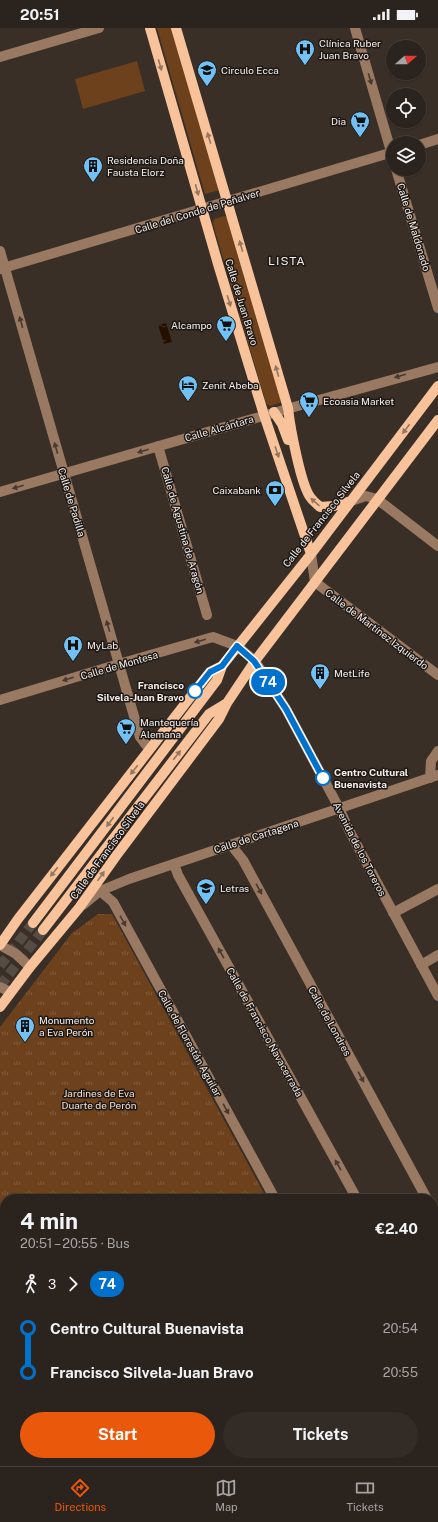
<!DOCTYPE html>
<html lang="en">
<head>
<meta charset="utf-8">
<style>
  body { margin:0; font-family:"Public Sans",sans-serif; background:#332b26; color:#f1f3f6; height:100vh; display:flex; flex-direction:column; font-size:15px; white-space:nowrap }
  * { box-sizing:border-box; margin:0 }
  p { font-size:13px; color:#a6a4a4 }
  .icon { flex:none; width:22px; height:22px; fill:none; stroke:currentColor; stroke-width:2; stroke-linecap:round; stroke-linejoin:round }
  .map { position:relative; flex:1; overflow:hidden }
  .side { position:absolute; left:0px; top:1166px; width:438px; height:272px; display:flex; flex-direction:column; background:#2b231d; border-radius:16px 16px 0 0; box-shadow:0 1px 3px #0004,0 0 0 1px #47403b }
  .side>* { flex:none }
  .badge { padding:0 8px; border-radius:13px; font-size:14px; line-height:26px }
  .needle { width:26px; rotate:70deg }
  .fabs { position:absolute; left:386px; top:12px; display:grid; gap:8px }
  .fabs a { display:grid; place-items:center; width:40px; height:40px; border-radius:50%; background:#2b231d; box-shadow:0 1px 3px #0004,0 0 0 1px #47403b; font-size:20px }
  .map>.badge { position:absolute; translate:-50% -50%; box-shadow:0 0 0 2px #fff }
  .legs { display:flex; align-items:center; gap:6px; height:44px; padding:0 20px; font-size:13px }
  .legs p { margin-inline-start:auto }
  .overview { display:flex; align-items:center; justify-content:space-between; height:68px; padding:0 20px }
  h1 { font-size:22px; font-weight:700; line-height:30px }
  .primary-button { display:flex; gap:8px; margin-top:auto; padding:8px 20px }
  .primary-button a { flex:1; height:46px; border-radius:24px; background:#ea580c; color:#fff; font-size:16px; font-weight:700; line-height:46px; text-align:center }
  .primary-button a+a { background:#332b26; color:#f1f3f6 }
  ul { padding:0 20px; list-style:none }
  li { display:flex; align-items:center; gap:14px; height:44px; font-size:15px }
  li i { display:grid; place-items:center; width:6px; height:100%; margin:0 5px; background:currentColor }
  li i::after { content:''; width:10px; height:10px; margin:-5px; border:3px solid; border-radius:50%; background:#2b231d }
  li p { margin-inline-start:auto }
  li:first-child i { background:linear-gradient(#0000 50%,currentColor 0) }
  li:last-child i { background:linear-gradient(currentColor 50%,#0000 0) }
  .status { display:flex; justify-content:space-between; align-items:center; height:28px; padding:0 20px; background:#2b231d; direction:ltr }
  .status svg { height:11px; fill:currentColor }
  .menu { display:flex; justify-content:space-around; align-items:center; height:56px; border-top:1px solid #47403b; background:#2b231d; font-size:11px; color:#a6a4a4 }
  .menu a { display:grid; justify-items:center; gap:2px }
  .menu .selected { color:#ea580c }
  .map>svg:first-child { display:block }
  .green { fill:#6c411c }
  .park { fill:url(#park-tufts) }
  .water { fill:url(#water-ripples) }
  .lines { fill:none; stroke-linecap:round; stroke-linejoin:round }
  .major-tunnel { stroke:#554c44; stroke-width:10; stroke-dasharray:10 5; stroke-linecap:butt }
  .minor { stroke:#997961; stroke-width:10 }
  .major { stroke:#f8c39b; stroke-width:10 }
  .oneway { fill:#95765f }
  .oneway2 { fill:#483a30 }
  .line-1-casing { stroke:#fff; stroke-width:9 }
  .line-1 { stroke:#0072ce; stroke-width:6 }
  .stop-1-dot { fill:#fff; stroke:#0072ce; stroke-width:2 }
  .labels { text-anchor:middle; stroke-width:3; stroke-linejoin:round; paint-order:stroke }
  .poi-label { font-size:10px; fill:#f6efea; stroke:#1d1815; text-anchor:start }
  .street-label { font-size:10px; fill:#f6efea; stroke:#1d1815 }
  .stop-label { font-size:10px; font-weight:bold; fill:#f6efea; stroke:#1d1815; text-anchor:end }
  .park-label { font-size:10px; fill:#f3dfd0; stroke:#1d1815 }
  .quarter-label { font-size:12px; letter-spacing:1px; fill:#f6efea; stroke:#1d1815 }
</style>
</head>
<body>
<div class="status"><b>20:51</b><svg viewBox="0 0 49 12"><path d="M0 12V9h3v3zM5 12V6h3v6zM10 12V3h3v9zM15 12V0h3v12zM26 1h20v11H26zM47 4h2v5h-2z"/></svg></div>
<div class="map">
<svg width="438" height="1438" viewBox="0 0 438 1438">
  <defs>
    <pattern id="park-tufts" width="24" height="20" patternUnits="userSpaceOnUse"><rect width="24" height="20" fill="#6c411c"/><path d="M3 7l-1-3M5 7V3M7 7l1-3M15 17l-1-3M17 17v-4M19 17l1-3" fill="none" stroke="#825d3d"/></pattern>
    <pattern id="water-ripples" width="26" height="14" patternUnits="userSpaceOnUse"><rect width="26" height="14" fill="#250f00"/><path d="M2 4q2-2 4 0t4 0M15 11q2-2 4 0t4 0" fill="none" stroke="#453225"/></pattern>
  </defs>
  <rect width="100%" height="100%" fill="#392f27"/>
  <path class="green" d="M157,0H173L220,162L205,166Z
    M137,33L145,63L83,81L75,51Z
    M224,188L227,189L281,371L280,375L270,378L266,375L213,196L214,191Z"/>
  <path class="park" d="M98,886H112L267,1171H5V1214H0V999L72,905Z"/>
  <path class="water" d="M166,295L172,314L164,316L158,297Z"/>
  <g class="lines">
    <path class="major-tunnel" d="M0,938L33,895
      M0,958L43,902"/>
    <path class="minor" d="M355,0L393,130
      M0,29L99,0
      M419,117L438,111
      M396,141L438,280
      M0,223L140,709L146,717L152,718
      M0,241L393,124
      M158,418L207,587
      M0,464L301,377L438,339
      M351,473L366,468L377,471L438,518
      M311,526L315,554L438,647
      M0,672L119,636L213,609L237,618L255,633L286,681L339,780L350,804L438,968
      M430,750L431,733L438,723
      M231,817L243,832L427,1171
      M174,836L178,847L357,1171
      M100,863L113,874L275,1171
      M83,877L100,863L129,851L438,747
      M393,885L438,861
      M0,917L16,926L30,939
      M421,937L438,927
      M0,959L10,964
      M433,1181L438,1190
      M433,1211L438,1209
      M0,1230H5
      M0,1241H5
      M433,1312L438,1321
      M234,1433L238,1438
      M347,1433L350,1438
      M426,1433L429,1438"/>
    <path class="major" d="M150,0L218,236L264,387L311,526
      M176,0L288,380C290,398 301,459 311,470C313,473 317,476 320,479L334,478L351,473
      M274,384L282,396L288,412
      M33,895L217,652L222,638L311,526L438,358
      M43,902L209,686L227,675
      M0,917L18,891L195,663L210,644L222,638
      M0,979L30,939L79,880L116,828L219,691L227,675L255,633L438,392
      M0,1386L5,1390
      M61,1433L68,1438"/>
  </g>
  <defs><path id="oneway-solid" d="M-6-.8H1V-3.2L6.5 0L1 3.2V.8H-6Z"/></defs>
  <g class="oneway">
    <use href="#oneway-solid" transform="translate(160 37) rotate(74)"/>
    <use href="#oneway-solid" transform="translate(209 110) rotate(-107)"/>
    <use href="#oneway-solid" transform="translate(197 162) rotate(74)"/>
    <use href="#oneway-solid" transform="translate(241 218) rotate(-106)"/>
    <use href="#oneway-solid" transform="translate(229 273) rotate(73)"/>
    <use href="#oneway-solid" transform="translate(277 343) rotate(-106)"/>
    <use href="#oneway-solid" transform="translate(406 401) rotate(127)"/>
    <use href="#oneway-solid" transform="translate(277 424) rotate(71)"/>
    <use href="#oneway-solid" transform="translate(315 474) rotate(-138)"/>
    <use href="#oneway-solid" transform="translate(177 727) rotate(-52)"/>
    <use href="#oneway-solid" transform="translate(134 742) rotate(128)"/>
    <use href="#oneway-solid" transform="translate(110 794) rotate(127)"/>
    <use href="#oneway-solid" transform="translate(54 844) rotate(128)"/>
    <use href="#oneway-solid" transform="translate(101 848) rotate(-55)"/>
  </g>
  <g class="oneway2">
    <use href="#oneway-solid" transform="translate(370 51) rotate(74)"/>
    <use href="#oneway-solid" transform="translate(21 294) rotate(-106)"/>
    <use href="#oneway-solid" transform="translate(400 348) rotate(164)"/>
    <use href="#oneway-solid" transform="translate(56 420) rotate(-105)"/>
    <use href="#oneway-solid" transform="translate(143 423) rotate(164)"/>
    <use href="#oneway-solid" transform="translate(18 459) rotate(164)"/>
    <use href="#oneway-solid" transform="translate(108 598) rotate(-106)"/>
    <use href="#oneway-solid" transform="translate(200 613) rotate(164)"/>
    <use href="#oneway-solid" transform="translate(68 651) rotate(163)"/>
    <use href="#oneway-solid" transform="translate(259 861) rotate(61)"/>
    <use href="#oneway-solid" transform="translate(123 893) rotate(61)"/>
    <use href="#oneway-solid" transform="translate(221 925) rotate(-119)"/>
    <use href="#oneway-solid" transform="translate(361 1049) rotate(61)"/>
    <use href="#oneway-solid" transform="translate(226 1081) rotate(61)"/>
    <use href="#oneway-solid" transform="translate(338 1137) rotate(-119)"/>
  </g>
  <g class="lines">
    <defs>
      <path id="line-1" d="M195,663L210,644L222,638L237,618L254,633L286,681L323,750"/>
    </defs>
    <use href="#line-1" class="line-1-casing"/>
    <use href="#line-1" class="line-1"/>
  </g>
  <defs>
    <symbol id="hospital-pin" viewBox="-11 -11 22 30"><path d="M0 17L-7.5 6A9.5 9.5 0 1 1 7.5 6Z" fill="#71c1f5" stroke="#1d1815"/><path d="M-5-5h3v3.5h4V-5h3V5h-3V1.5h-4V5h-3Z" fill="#111"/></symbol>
    <symbol id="school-pin" viewBox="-11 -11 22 30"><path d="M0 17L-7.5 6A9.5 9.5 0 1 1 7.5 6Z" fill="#71c1f5" stroke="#1d1815"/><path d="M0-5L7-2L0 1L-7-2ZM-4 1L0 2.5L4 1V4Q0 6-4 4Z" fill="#111"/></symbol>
    <symbol id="supermarket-pin" viewBox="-11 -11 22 30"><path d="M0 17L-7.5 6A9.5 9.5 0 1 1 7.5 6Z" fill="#71c1f5" stroke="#1d1815"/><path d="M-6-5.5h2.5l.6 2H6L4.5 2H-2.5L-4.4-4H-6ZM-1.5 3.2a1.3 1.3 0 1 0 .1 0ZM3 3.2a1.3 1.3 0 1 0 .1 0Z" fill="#111"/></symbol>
    <symbol id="building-pin" viewBox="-11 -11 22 30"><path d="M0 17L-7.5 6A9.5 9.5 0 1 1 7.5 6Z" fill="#71c1f5" stroke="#1d1815"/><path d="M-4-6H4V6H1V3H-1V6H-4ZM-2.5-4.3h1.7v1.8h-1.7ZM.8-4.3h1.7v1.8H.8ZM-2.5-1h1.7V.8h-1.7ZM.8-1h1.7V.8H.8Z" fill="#111"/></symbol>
    <symbol id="hotel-pin" viewBox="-11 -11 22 30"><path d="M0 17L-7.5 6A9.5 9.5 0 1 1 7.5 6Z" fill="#71c1f5" stroke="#1d1815"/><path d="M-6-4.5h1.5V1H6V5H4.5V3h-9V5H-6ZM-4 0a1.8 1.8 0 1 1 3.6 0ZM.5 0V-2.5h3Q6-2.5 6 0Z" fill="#111"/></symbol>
    <symbol id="bank-pin" viewBox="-11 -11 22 30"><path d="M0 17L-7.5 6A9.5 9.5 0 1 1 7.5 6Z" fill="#71c1f5" stroke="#1d1815"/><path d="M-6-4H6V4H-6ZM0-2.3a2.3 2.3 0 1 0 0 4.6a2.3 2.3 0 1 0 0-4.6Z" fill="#111"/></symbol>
  </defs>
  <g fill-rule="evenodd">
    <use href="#hospital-pin" x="294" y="10" width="22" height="30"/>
    <use href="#school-pin" x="196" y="31" width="22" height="30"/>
    <use href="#supermarket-pin" x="349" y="82" width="22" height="30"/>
    <use href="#building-pin" x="82" y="127" width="22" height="30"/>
    <use href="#supermarket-pin" x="215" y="286" width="22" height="30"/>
    <use href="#hotel-pin" x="177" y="346" width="22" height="30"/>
    <use href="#supermarket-pin" x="298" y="362" width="22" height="30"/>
    <use href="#bank-pin" x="264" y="451" width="22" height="30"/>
    <use href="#hospital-pin" x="62" y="606" width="22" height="30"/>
    <use href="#building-pin" x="309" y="634" width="22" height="30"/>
    <use href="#supermarket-pin" x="115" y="689" width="22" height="30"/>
    <use href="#school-pin" x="195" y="849" width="22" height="30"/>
    <use href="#building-pin" x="14" y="987" width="22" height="30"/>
  </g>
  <g class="stop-1-dot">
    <circle cx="195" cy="663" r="7"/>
    <circle cx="323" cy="750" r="7"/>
  </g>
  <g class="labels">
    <g class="poi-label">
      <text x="319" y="19">Clínica Ruber<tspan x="319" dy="12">Juan Bravo</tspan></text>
      <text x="221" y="46">Circulo Ecca</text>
      <text x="346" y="97" text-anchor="end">Dia</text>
      <text x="107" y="136">Residencia Doña<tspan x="107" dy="12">Fausta Elorz</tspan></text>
      <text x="212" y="301" text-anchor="end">Alcampo</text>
      <text x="202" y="361">Zenit Abeba</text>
      <text x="323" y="377">Ecoasia Market</text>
      <text x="261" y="466" text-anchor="end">Caixabank</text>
      <text x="87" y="621">MyLab</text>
      <text x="334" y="649">MetLife</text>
      <text x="140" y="698">Mantequería<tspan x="140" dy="12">Alemana</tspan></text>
      <text x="220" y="864">Letras</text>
      <text x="39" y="996">Monumento<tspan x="39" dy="12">a Eva Perón</tspan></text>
    </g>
    <g class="street-label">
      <text transform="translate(197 183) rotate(-17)" y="4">Calle del Conde de Peñalver</text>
      <text transform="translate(414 199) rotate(73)" y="4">Calle de Maldonado</text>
      <text transform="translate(242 274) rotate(73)" y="4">Calle de Juan Bravo</text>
      <text transform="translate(219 400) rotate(-16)" y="4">Calle Alcántara</text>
      <text transform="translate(72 474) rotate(73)" y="4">Calle de Padilla</text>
      <text transform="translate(321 491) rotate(-52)" y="4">Calle de Francisco Silvela</text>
      <text transform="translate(183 502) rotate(74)" y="4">Calle de Agustina de Aragón</text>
      <text transform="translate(377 601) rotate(37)" y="4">Calle de Martínez Izquierdo</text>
      <text transform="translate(119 637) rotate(-16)" y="4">Calle de Montesa</text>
      <text transform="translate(256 808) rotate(-18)" y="4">Calle de Cartagena</text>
      <text transform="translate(360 821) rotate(63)" y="4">Avenida de los Toreros</text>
      <text transform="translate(107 822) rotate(-54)" y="4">Calle de Francisco Silvela</text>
      <text transform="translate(330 993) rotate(61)" y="4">Calle de Londres</text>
      <text transform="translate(265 1004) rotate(61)" y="4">Calle de Francisco Navacerrada</text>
      <text transform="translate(190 1015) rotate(61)" y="4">Calle de Florestán Aguilar</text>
    </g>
    <g class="stop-label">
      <text x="184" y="661">Francisco<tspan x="184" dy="12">Silvela-Juan Bravo</tspan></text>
      <text x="334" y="748" text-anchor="start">Centro Cultural<tspan x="334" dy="12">Buenavista</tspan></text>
    </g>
    <g class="park-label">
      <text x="99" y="1069">Jardines de Eva<tspan x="99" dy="12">Duarte de Perón</tspan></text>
    </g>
    <g class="quarter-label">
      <text x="287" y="237">LISTA</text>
    </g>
  </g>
</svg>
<div class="fabs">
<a><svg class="needle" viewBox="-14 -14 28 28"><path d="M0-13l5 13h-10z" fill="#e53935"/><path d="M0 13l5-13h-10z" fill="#a6a4a4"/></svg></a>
<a><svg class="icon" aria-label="locate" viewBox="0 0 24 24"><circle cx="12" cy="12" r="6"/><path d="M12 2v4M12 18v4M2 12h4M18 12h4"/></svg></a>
<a><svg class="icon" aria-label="layers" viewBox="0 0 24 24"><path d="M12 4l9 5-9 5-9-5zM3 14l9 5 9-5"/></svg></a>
</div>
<b class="badge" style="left:268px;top:654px;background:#0072ce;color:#fff">74</b>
<section class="side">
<div class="overview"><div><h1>4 min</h1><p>20:51 – 20:55 · Bus</p></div><b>€2.40</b></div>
<div class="legs"><svg class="icon" aria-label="walk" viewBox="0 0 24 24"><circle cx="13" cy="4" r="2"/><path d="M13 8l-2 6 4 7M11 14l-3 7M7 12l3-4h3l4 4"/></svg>3<svg class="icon" aria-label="forward" viewBox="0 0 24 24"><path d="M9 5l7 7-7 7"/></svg><b class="badge" style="background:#0072ce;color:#fff">74</b></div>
<ul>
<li><i style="color:#0072ce"></i><b>Centro Cultural Buenavista</b><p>20:54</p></li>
<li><i style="color:#0072ce"></i><b>Francisco Silvela-Juan Bravo</b><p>20:55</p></li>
</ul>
<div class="primary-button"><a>Start</a><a>Tickets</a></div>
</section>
</div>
<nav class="menu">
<a class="selected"><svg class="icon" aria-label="directions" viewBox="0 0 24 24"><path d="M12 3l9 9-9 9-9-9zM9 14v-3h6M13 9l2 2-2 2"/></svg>Directions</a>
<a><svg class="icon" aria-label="map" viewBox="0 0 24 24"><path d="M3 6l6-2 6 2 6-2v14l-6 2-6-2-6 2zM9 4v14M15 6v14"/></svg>Map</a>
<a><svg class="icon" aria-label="tickets" viewBox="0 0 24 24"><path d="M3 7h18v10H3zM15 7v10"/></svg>Tickets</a>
</nav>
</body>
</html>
